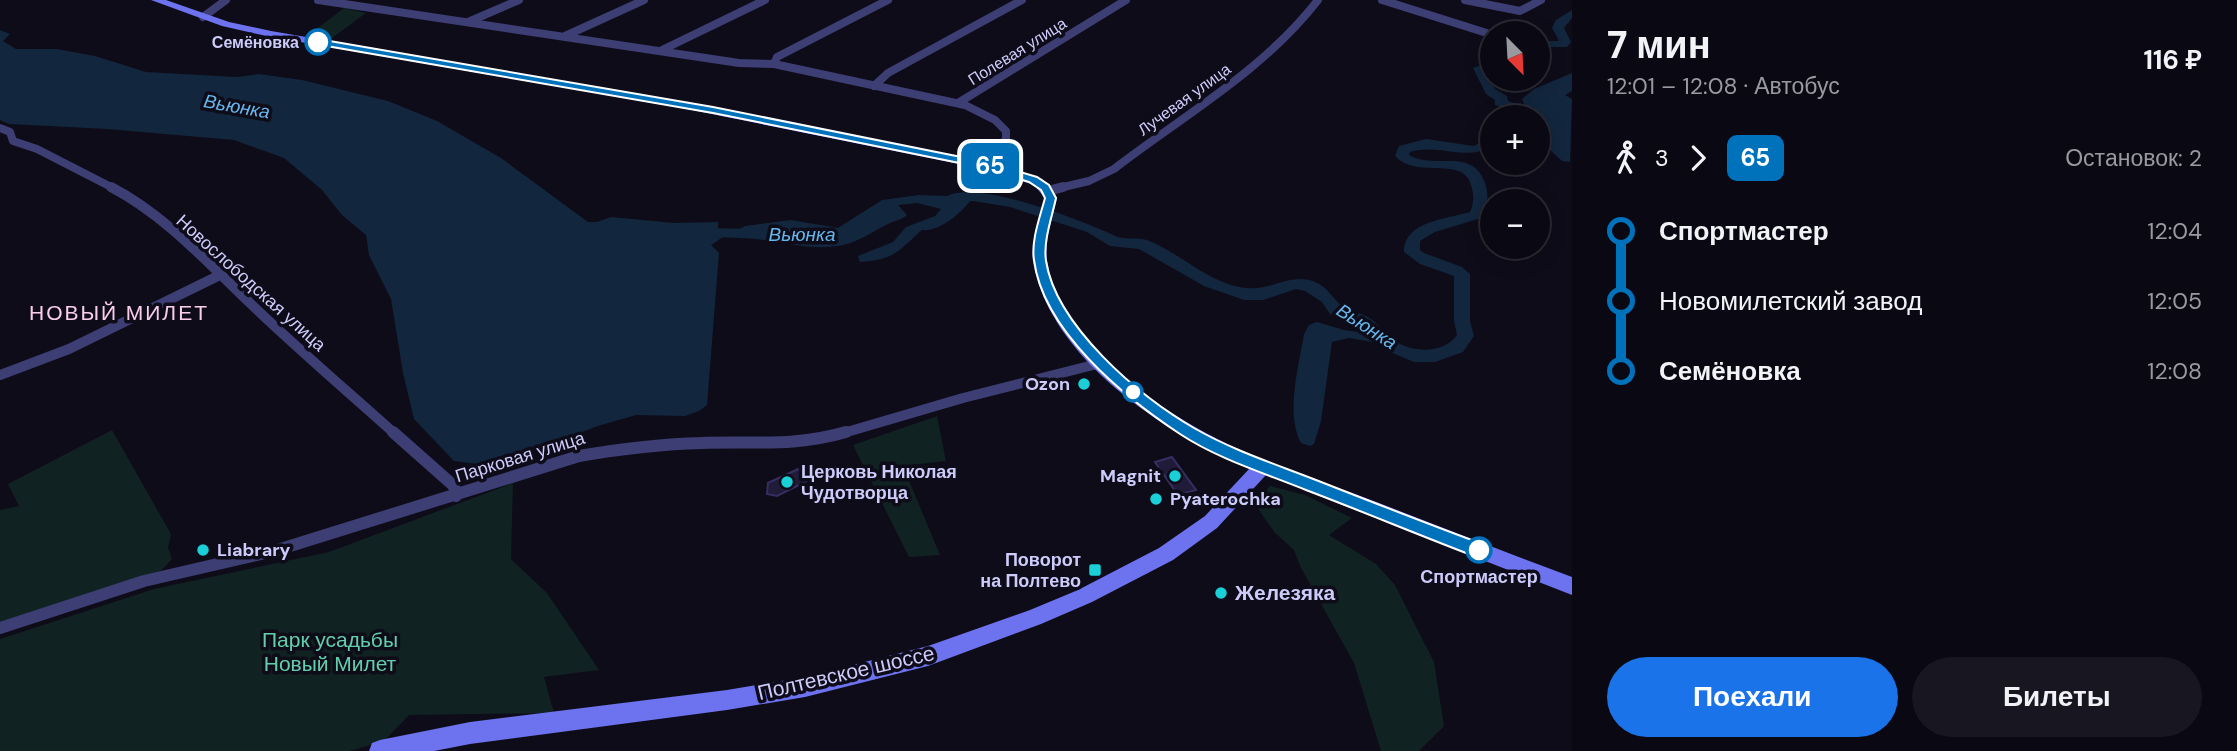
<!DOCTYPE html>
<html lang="ru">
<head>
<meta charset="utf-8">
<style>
  body { margin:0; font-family:"DM Sans",sans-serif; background:#181721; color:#f1f3f6; height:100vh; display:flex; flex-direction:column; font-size:26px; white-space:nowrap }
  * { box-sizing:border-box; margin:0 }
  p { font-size:23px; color:#999aa0 }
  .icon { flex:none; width:38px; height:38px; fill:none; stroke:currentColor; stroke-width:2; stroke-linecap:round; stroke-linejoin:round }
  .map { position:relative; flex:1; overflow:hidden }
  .sheet { display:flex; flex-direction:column; background:#0a0913; width:665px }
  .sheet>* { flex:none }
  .badge { padding:0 14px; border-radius:10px; font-size:24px; line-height:46px }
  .needle { width:46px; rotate:156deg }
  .controls { position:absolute; left:1480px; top:21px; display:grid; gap:14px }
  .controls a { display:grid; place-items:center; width:70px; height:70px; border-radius:50%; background:#0a0913; box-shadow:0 4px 18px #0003,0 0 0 2px #2a2a33; font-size:35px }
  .map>.badge { position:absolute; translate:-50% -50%; box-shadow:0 0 0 4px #fff }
  .legs { display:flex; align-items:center; gap:10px; height:77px; padding:0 35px; font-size:23px }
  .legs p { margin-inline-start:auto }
  .head { display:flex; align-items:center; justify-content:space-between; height:119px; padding:0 35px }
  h1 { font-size:38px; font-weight:800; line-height:52px }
  .button { display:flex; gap:14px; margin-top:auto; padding:14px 35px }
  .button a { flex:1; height:80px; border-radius:42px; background:#1a73e8; color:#fff; font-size:28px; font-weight:800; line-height:80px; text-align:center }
  .button a+a { background:#181721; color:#f1f3f6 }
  ul { padding:0 35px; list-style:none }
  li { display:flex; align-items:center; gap:24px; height:70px; font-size:26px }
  li i { display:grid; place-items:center; width:10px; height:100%; margin:0 9px; background:currentColor }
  li i::after { content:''; width:18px; height:18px; margin:-9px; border:5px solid; border-radius:50%; background:#0a0913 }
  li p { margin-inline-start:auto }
  li:first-child i { background:linear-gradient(#0000 50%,currentColor 0) }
  li:last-child i { background:linear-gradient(currentColor 50%,#0000 0) }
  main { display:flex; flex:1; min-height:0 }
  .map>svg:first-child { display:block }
  .green { fill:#102221 }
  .water { fill:#12263d }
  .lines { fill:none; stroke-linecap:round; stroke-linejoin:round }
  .river { fill:#12263d; fill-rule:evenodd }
  .building { fill:#1f1b38; stroke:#362f61; stroke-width:2 }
  .street-far2 { stroke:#3d3e73; stroke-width:8 }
  .street-far1 { stroke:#3d3e73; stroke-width:10 }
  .street { stroke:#3d3e73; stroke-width:12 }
  .secondary { fill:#6d72ee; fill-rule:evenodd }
  .line-1 { fill:#0072bc; stroke:#fff; stroke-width:2 }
  .stop-1-dot { fill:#fff; stroke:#0072bc; stroke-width:3.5 }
  .poi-dot { fill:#1acfd6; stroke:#0e0c19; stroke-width:2.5 }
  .labels { text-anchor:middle; stroke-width:7; stroke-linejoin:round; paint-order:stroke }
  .far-stop-label { font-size:16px; font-weight:bold; fill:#cdcbf9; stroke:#0e0c19; text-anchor:end }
  .far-street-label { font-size:16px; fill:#cdcbf9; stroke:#0e0c19 }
  .street-label { font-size:18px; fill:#cdcbf9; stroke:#0e0c19 }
  .poi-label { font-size:18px; font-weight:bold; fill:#cdcbf9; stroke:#0e0c19; text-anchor:end }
  .stop-label { font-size:18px; font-weight:bold; fill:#cdcbf9; stroke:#0e0c19 }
  .water-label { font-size:19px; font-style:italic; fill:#65b7ed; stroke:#0e0c19 }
  .quarter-label { font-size:21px; letter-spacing:2px; fill:#f9cdec; stroke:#0e0c19 }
  .near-poi-label { font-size:21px; font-weight:bold; fill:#cdcbf9; stroke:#0e0c19; text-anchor:start }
  .near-park-label { font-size:21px; fill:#61cfac; stroke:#0e0c19 }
  .near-street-label { font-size:21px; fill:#cdcbf9; stroke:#0e0c19 }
</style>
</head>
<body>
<main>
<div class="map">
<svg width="1572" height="751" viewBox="0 0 1572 751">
  <rect width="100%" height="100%" fill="#0e0c19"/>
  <path class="green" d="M344,8L366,13L332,38L307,36Z
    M937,416L946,461L903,466L940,555L909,557L853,445Z
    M112,430L171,534L168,548L172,559L159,573L0,622V510L19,506L8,484Z
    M513,483L511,559L547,593L599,670L544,677L554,713L409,715L384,741L350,751H0V639L154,589L329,552Z
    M1270,486L1305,495L1352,518L1329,535L1376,564L1395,585L1434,662L1444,726L1419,751H1381L1354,663L1301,568L1294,550L1275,533L1254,503Z"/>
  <path class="water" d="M0,30L10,34L3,41L16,49H57L95,56L146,72L237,77L259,74L302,80L388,101L437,121L501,158L588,222H597L611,217L674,223L718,222V229L723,230V237L711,245L719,253L707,405L699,411L685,416L636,415L598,426L492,466L454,461L414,419L403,373L391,299L369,255L366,235L342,215L322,190L284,158L234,140L107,129L9,124L0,120Z
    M1572,73V91L1565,95L1572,99L1570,162L1562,161L1540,141L1538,117H1531L1528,113L1533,109L1524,104L1522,99L1534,89Z
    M919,195L973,197C963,212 940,232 922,230C898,251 895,260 860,262L858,256L893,242L906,227L935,216L941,209L917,203L898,205L907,215C900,221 895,220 888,224C871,232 858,243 838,246C805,251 767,238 736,237L737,230L745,226L791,220L838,228L882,200Z
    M1317,322L1344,330L1381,335L1389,345L1349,338L1332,342L1321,421L1314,444L1310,446L1301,443C1285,413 1299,366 1304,334L1309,325Z"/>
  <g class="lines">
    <path class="river" d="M1572,10V18L1564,28L1571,42L1567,47H1547L1538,51L1540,41H1559L1552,28L1556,20Z
      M1493,61V69L1486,70L1495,89L1507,96L1508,101L1533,110V116L1511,117L1514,112L1495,105V100L1486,94L1473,68Z
      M1493,135V145C1466,163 1442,143 1410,152L1409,155C1436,171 1474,145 1486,186C1489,198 1487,208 1481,218L1435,232L1420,241V250L1424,253L1462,267L1470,274V321L1474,336L1463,352L1435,362H1414L1383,349L1359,327L1330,314L1322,302L1305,291L1296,289L1263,300H1244L1204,286L1139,249L1110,246L1087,232L1010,207L973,201L950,203L943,199C968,175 1086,222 1115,236C1125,240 1137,237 1147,240C1181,253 1210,285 1247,288C1271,291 1291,272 1315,282C1328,287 1332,298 1342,306C1350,312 1363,313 1371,319C1380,325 1386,335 1395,341C1414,353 1443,354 1457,335L1454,321V276L1420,264L1404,252C1404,221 1447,219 1470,212C1474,203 1474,195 1471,185C1463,155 1417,180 1395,156L1399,146L1426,139L1474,146Z
      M700,228L760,229L768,234L760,239L695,236L692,233Z"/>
  </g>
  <path class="building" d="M1172,457L1196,490L1178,495L1155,462Z
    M798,469L800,472L807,469L812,476L805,479L807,481L777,496L767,494L768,483Z"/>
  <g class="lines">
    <path class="street-far2" d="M318,0L739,63L774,64L965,105L995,120L1006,131V139L986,166
      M1382,0L1493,35
      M1465,0L1520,11L1541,0
      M203,17L226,0
      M468,22L519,0
      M565,36L644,0
      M662,50L765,0
      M774,64L777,57L888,0
      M874,86L888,73L1022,0
      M958,103L1126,0
      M0,128L10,132L13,141L37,149L115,189
      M1055,189L1089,181L1114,169C1184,115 1263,71 1318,0"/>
    <path class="street-far1" d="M111,187C165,215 208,263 251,304C298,349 347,391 395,434
      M1048,191L1063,187
      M0,375L69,349L220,275
      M840,434L963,398L1101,363"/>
    <path class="street" d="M393,432L454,486L456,496
      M0,628L144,581L274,551L579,456C620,449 661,444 702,443C755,441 794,447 846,432"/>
    <path class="secondary" d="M151,0H166L229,22L271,31L667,99L986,162L1042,179L1057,198C1053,218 1044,240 1047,260C1061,346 1163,414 1236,448C1282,469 1332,485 1379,503C1443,528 1508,553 1572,577V595L1266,475L1217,528L1173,560L1092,602L1041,624L928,666L805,697L727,710L470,744L434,751H369L372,743L380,740L470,722L727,690L805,677L928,646L1030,610L1078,590L1159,548L1205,516L1250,468C1166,435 1049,358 1033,261C1030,240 1040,218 1045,198L1034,185L984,169L667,105L271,37L222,26Z"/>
  </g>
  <path class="line-1" d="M318,39L713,107L986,162L1037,177L1049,185L1056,198C1052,217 1043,241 1046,261C1056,325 1139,397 1194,428C1232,450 1275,464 1316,480C1372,502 1428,524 1485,545L1487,550L1485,555L1479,558C1421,536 1364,512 1306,490C1264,473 1218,459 1180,434C1124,397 1043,331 1034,260C1031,240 1040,217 1045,198L1041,190L1029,182L984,168L713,113L315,44L313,42Z"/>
  <g class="stop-1-dot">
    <circle cx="318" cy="42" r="12"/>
    <circle cx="1133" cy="392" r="9"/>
    <circle cx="1479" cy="550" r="12"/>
  </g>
  <g class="poi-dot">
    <circle cx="1084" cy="384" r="7"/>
    <circle cx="1175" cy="476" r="7"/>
    <circle cx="787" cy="482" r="7"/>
    <circle cx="1156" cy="499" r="7"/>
    <circle cx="203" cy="550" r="7"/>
    <rect x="1088" y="563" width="14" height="14" rx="3.5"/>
    <circle cx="1221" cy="593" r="7"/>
  </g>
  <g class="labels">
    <g class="far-stop-label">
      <text x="299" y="48">Семёновка</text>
    </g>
    <g class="far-street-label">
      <text transform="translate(1017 51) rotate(-32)" y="6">Полевая улица</text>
      <text transform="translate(1184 99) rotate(-36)" y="6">Лучевая улица</text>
    </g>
    <g class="street-label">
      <text transform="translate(251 283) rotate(42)" y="6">Новослободская улица</text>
      <text transform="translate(520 457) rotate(-17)" y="6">Парковая улица</text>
    </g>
    <g class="poi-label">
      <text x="1070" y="390">Ozon</text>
      <text x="801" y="478" text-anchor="start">Церковь Николая<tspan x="801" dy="21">Чудотворца</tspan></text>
      <text x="1161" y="482">Magnit</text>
      <text x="1170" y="505" text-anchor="start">Pyaterochka</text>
      <text x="217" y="556" text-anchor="start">Liabrary</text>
      <text x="1081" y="566">Поворот<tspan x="1081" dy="21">на Полтево</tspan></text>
    </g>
    <g class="stop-label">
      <text x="1479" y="583">Спортмастер</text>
    </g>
    <g class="water-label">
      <text transform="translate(237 106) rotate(10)" y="7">Вьюнка</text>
      <text x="802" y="241">Вьюнка</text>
      <text transform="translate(1367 326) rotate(33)" y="7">Вьюнка</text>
    </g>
    <g class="quarter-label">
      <text x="119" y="320">НОВЫЙ МИЛЕТ</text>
    </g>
    <g class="near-poi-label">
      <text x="1235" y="600">Железяка</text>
    </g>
    <g class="near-park-label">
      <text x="330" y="647">Парк усадьбы<tspan x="330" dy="24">Новый Милет</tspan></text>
    </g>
    <g class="near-street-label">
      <text transform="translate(846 673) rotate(-13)" y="7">Полтевское шоссе</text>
    </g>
  </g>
</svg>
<div class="controls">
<a><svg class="needle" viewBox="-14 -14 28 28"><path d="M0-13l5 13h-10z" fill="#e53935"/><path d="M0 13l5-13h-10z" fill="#999aa0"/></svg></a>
<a>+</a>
<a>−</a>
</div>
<b class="badge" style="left:990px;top:166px;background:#0072bc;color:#fff">65</b>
</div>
<section class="sheet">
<div class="head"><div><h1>7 мин</h1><p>12:01 – 12:08 · Автобус</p></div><b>116 ₽</b></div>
<div class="legs"><svg class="icon" aria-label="walk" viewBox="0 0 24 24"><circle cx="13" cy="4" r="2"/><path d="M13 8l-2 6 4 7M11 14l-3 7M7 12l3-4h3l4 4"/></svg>3<svg class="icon" aria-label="forward" viewBox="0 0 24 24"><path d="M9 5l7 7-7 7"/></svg><b class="badge" style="background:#0072bc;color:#fff">65</b><p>Остановок: 2</p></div>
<ul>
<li><i style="color:#0072bc"></i><b>Спортмастер</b><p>12:04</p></li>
<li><i style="color:#0072bc"></i><span>Новомилетский завод</span><p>12:05</p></li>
<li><i style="color:#0072bc"></i><b>Семёновка</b><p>12:08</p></li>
</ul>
<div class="button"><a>Поехали</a><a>Билеты</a></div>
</section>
</main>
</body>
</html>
